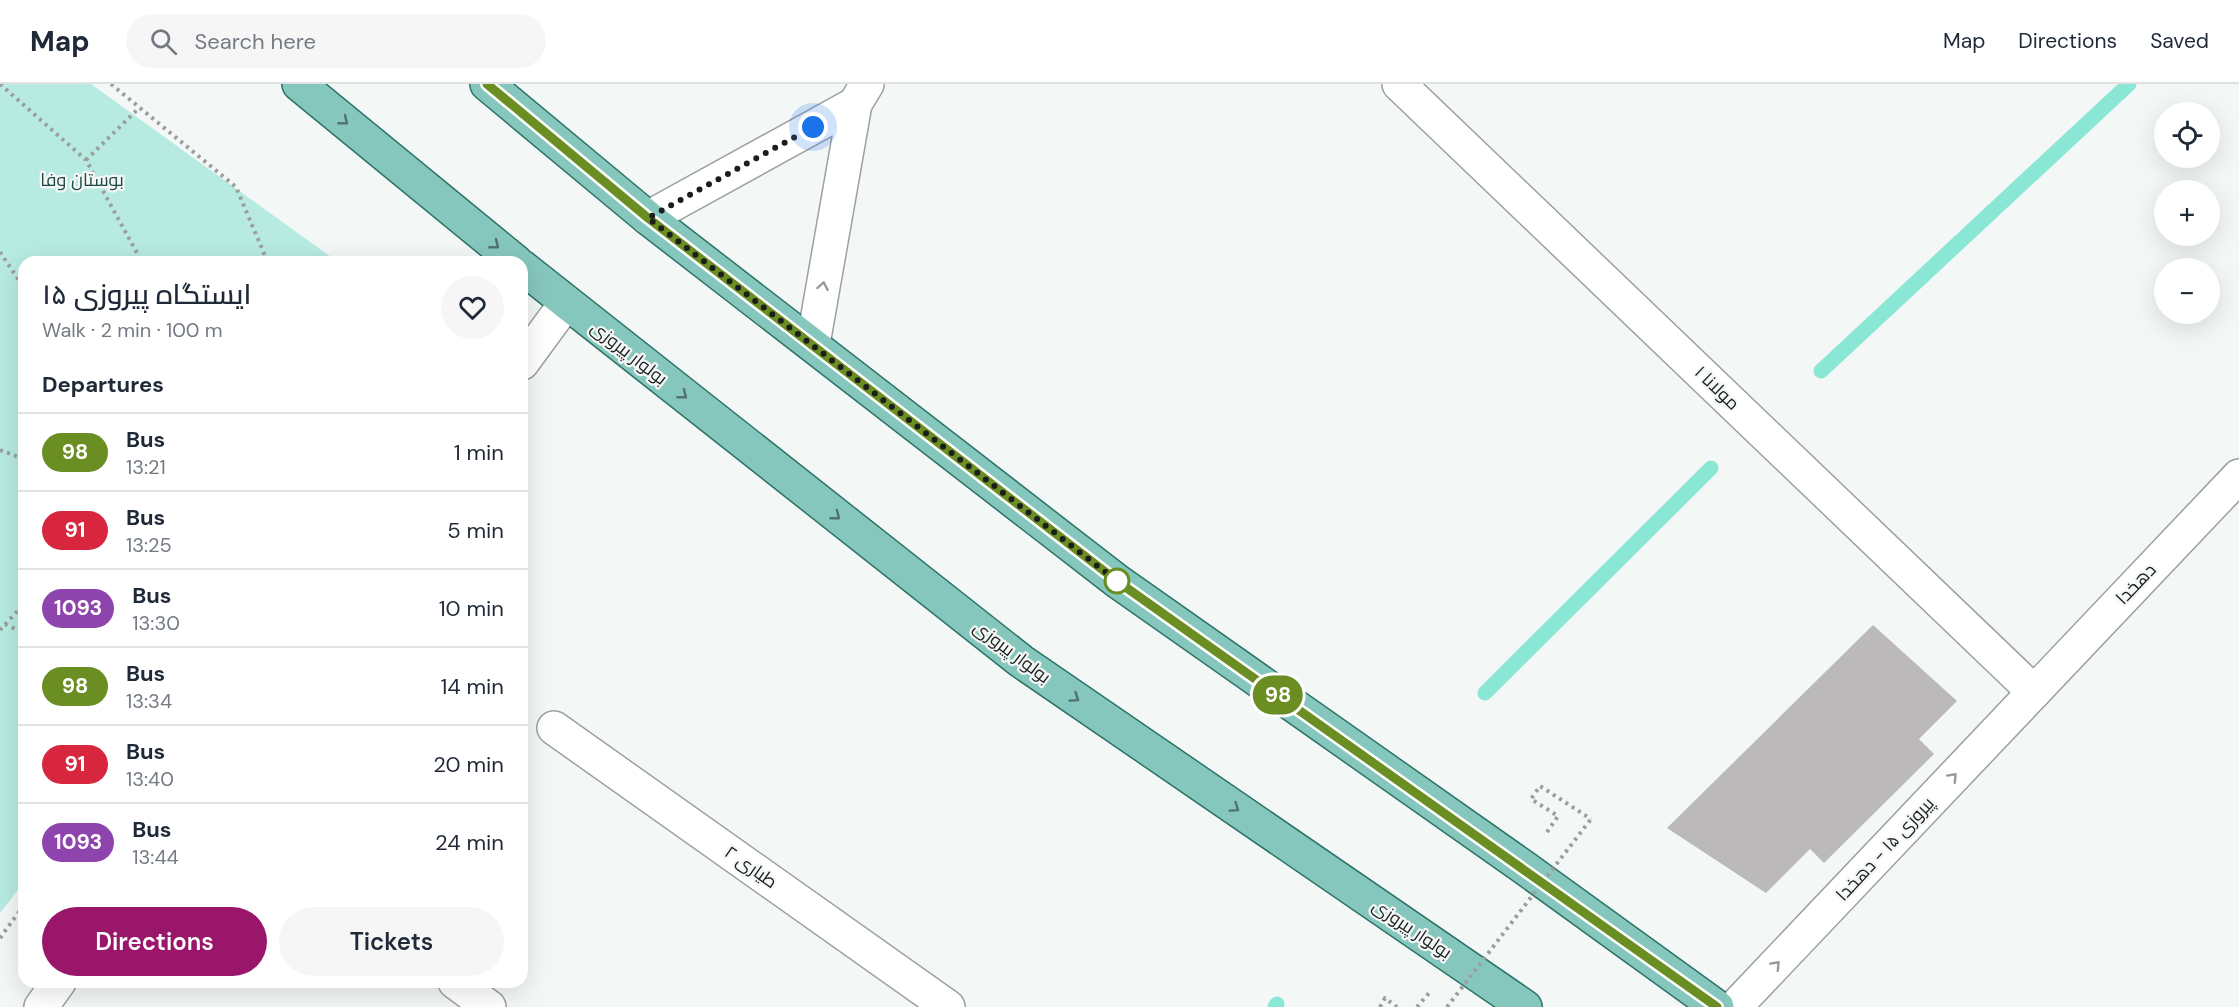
<!DOCTYPE html>
<html lang="en">
<head>
<meta charset="utf-8">
<style>
  body { margin:0; font-family:"DM Sans",Cairo,sans-serif; background:#f6f6f7; color:#1f2937; height:100vh; display:flex; flex-direction:column; font-size:22px; white-space:nowrap }
  * { box-sizing:border-box; margin:0 }
  p { font-size:20px; color:#747a83 }
  .icon { flex:none; width:33px; height:33px; fill:none; stroke:currentColor; stroke-width:2; stroke-linecap:round; stroke-linejoin:round }
  .map { position:relative; flex:1; overflow:hidden }
  .side { position:absolute; left:18px; top:172px; width:510px; height:732px; display:flex; flex-direction:column; background:#fff; border-radius:18px; box-shadow:0 6px 24px #0002 }
  .side>* { flex:none }
  .badge { padding:0 12px; border-radius:20px; font-size:21px; line-height:39px }
  .fabs { position:absolute; left:2154px; top:18px; display:grid; gap:12px }
  .fabs a { display:grid; place-items:center; width:66px; height:66px; border-radius:50%; background:#fff; box-shadow:0 6px 24px #0002; font-size:30px }
  .you { position:absolute; width:30px; height:30px; margin:-15px; border:4px solid #fff; border-radius:50%; background:#1a73e8; box-shadow:0 0 0 9px #1a73e833 }
  .map>.badge { position:absolute; translate:-50% -50%; box-shadow:0 0 0 3px #fff }
  h2 { padding:0 24px; font-size:22px; line-height:54px }
  .round { display:grid; place-items:center; flex:none; width:63px; height:63px; border-radius:32px; background:#f6f6f7 }
  .overview { display:flex; align-items:center; justify-content:space-between; height:102px; padding:0 24px }
  h1 { font-size:28px; font-weight:600; line-height:45px }
  .primary-button { display:flex; gap:12px; margin-top:auto; padding:12px 24px }
  .primary-button a { flex:1; height:69px; border-radius:36px; background:#99166a; color:#fff; font-size:24px; font-weight:600; line-height:69px; text-align:center }
  .primary-button a+a { background:#f6f6f7; color:#1f2937 }
  ul { padding:0; list-style:none }
  li { display:flex; align-items:center; gap:18px; height:78px; padding:0 24px; border-top:2px solid #e0e1e3 }
  li div { flex:1 }
  li b { display:block; font-size:22px }
  li em { font-style:normal }
  li .badge { min-width:66px; font-weight:700; text-align:center }
  header { display:flex; align-items:center; gap:36px; box-sizing:border-box; height:84px; padding:0 30px; background:#fff; border-bottom:2px solid #e0e1e3 }
  header strong { font-size:28px }
  nav { display:flex; gap:33px; margin-inline-start:auto; font-size:21px }
  .search { width:420px; height:54px; background:#f6f6f7; display:flex; align-items:center; gap:15px; box-sizing:border-box; padding:0 21px; border-radius:33px; color:#747a83; font-size:22px }
  .map>svg:first-child { display:block }
  .green { fill:#b7ebe1 }
  .lines { fill:none; stroke-linecap:round; stroke-linejoin:round }
  .stream { stroke:#8ae6d5; stroke-width:15 }
  .building { fill:#bcb9ba }
  .street-casing { stroke:#9da09f; stroke-width:36 }
  .secondary-casing { stroke:#9da09f; stroke-width:36 }
  .primary-casing { stroke:#2c7368; stroke-width:36 }
  .path { stroke:#9b9e9d; stroke-width:4; stroke-dasharray:3 4.5; stroke-linecap:butt }
  .street { stroke:#fff; stroke-width:33 }
  .secondary { stroke:#fff; stroke-width:33 }
  .primary { stroke:#86c7bd; stroke-width:33 }
  .path-bridge { stroke:#9b9e9d; stroke-width:4; stroke-dasharray:3 4.5; stroke-linecap:butt }
  .oneway { stroke:#51726d }
  .oneway2 { stroke:#999 }
  .line-casing { stroke:#fff; stroke-width:14 }
  .line { stroke:#6b8e23; stroke-width:9 }
  .walk { stroke:#1c1d1d; stroke-width:6; stroke-dasharray:0 10.8 }
  .stop-dot { fill:#fff; stroke:#6b8e23; stroke-width:3 }
  .labels { text-anchor:middle; stroke-width:4.5; stroke-linejoin:round; paint-order:stroke }
  .park-label { font-size:18px; fill:#1d4740; stroke:#f3f7f6 }
  .street-label { font-size:18px; fill:#1c1d1d; stroke:#f3f7f6 }
</style>
</head>
<body>
<header>
<strong>Map</strong>
<div class="search"><svg class="icon" aria-label="search" viewBox="0 0 24 24"><circle cx="10" cy="10" r="6"/><path d="M15 15l6 6"/></svg>Search here</div>
<nav><a>Map</a><a>Directions</a><a>Saved</a></nav>
</header>
<div class="map">
<svg width="2239" height="923" viewBox="0 0 2239 923">
  <rect width="100%" height="100%" fill="#f3f7f6"/>
  <path class="green" d="M0,0H91L338,178H24V798L0,829Z"/>
  <g class="lines">
    <path class="stream" d="M1821,287L2129,0
      M1485,609L1711,384
      M1275,923L1277,920"/>
  </g>
  <path class="building" d="M1873,541L1957,617L1919,655L1934,670L1824,779L1810,765L1766,809L1667,744Z"/>
  <g class="lines">
    <defs>
      <path id="street" d="M1399,0L2034,608
        M648,134L855,20
        M813,260L855,20L867,0
        M522,279L566,219
        M554,644L948,923
        M455,898L489,923
        M41,923L59,898"/>
      <path id="secondary" d="M1735,923L2239,392"/>
      <path id="primary" d="M299,0L516,178
        M487,0L648,134L1117,497L1522,782L1717,923
        M522,183L1021,577L1525,923"/>
    </defs>
    <use href="#street" class="street-casing"/>
    <use href="#secondary" class="secondary-casing"/>
    <use href="#primary" class="primary-casing"/>
    <path class="path" d="M0,0L86,76L142,178
      M111,0L236,103L266,174L271,178
      M86,76L139,24
      M0,168L24,204
      M248,178L266,174
      M0,366L24,375
      M5,540L24,549
      M0,546L24,520
      M1547,748L1558,732L1531,715L1540,702L1591,735
      M0,854L24,821
      M1380,923L1385,914L1397,923
      M1417,923L1429,909"/>
    <use href="#street" class="street"/>
    <use href="#secondary" class="secondary"/>
    <use href="#primary" class="primary"/>
    <path class="path-bridge" d="M1447,923L1591,735"/>
  </g>
  <defs><path id="oneway-chevron" d="M-2-3.5L2.5 0L-2 3.5" fill="none" stroke-width="1.6" stroke-linecap="round" stroke-linejoin="round" transform="scale(1.5)"/></defs>
  <g class="oneway">
    <use href="#oneway-chevron" transform="translate(344 37) rotate(39)"/>
    <use href="#oneway-chevron" transform="translate(495 161) rotate(39)"/>
    <use href="#oneway-chevron" transform="translate(683 311) rotate(38)"/>
    <use href="#oneway-chevron" transform="translate(836 432) rotate(38)"/>
    <use href="#oneway-chevron" transform="translate(1075 614) rotate(34)"/>
    <use href="#oneway-chevron" transform="translate(1235 724) rotate(34)"/>
  </g>
  <g class="oneway2">
    <use href="#oneway-chevron" transform="translate(823 202) rotate(-80)"/>
    <use href="#oneway-chevron" transform="translate(1953 693) rotate(-47)"/>
    <use href="#oneway-chevron" transform="translate(1776 881) rotate(-47)"/>
  </g>
  <g class="lines">
    <defs>
      <path id="line" d="M487,0L648,134L1117,497L1717,923"/>
    </defs>
    <use href="#line" class="line-casing"/>
    <use href="#line" class="line"/>
    <path class="walk" d="M813,43L648,134L1117,497"/>
  </g>
  <circle class="stop-dot" cx="1117" cy="497" r="12"/>
  <g class="labels">
    <g class="park-label">
      <text x="82" y="102">بوستان وفا</text>
    </g>
    <g class="street-label">
      <text transform="translate(629 269) rotate(38)" y="6">بولوار پیروزی</text>
      <text transform="translate(1717 304) rotate(44)" y="6">مولانا ۱</text>
      <text transform="translate(2136 500) rotate(-46)" y="6">دهخدا</text>
      <text transform="translate(1012 568) rotate(37)" y="6">بولوار پیروزی</text>
      <text transform="translate(1885 765) rotate(-47)" y="6">پیروزی ۱۵ - دهخدا</text>
      <text transform="translate(751 783) rotate(35)" y="6">طیاری ۲</text>
      <text transform="translate(1412 845) rotate(34)" y="6">بولوار پیروزی</text>
    </g>
  </g>
</svg>
<div class="fabs">
<a><svg class="icon" aria-label="locate" viewBox="0 0 24 24"><circle cx="12" cy="12" r="6"/><path d="M12 2v4M12 18v4M2 12h4M18 12h4"/></svg></a>
<a>+</a>
<a>−</a>
</div>
<div class="you" style="left:813px;top:43px"></div>
<b class="badge" style="left:1278px;top:611px;background:#6b8e23;color:#fff">98</b>
<section class="side">
<div class="overview"><div><h1>ایستگاه پیروزی ۱۵</h1><p>Walk · 2 min · 100 m</p></div><a class="round"><svg class="icon" aria-label="heart" viewBox="0 0 24 24"><path d="M12 20l-8-8c-3-5 5-10 8-4 3-6 11-1 8 4z"/></svg></a></div>
<h2>Departures</h2>
<ul>
<li><span class="badge" style="background:#6b8e23;color:#fff">98</span><div><b>Bus</b><p>13:21</p></div><em>1 min</em></li>
<li><span class="badge" style="background:#d7263d;color:#fff">91</span><div><b>Bus</b><p>13:25</p></div><em>5 min</em></li>
<li><span class="badge" style="background:#8e44ad;color:#fff">1093</span><div><b>Bus</b><p>13:30</p></div><em>10 min</em></li>
<li><span class="badge" style="background:#6b8e23;color:#fff">98</span><div><b>Bus</b><p>13:34</p></div><em>14 min</em></li>
<li><span class="badge" style="background:#d7263d;color:#fff">91</span><div><b>Bus</b><p>13:40</p></div><em>20 min</em></li>
<li><span class="badge" style="background:#8e44ad;color:#fff">1093</span><div><b>Bus</b><p>13:44</p></div><em>24 min</em></li>
</ul>
<div class="primary-button"><a>Directions</a><a>Tickets</a></div>
</section>
</div>
</body>
</html>
